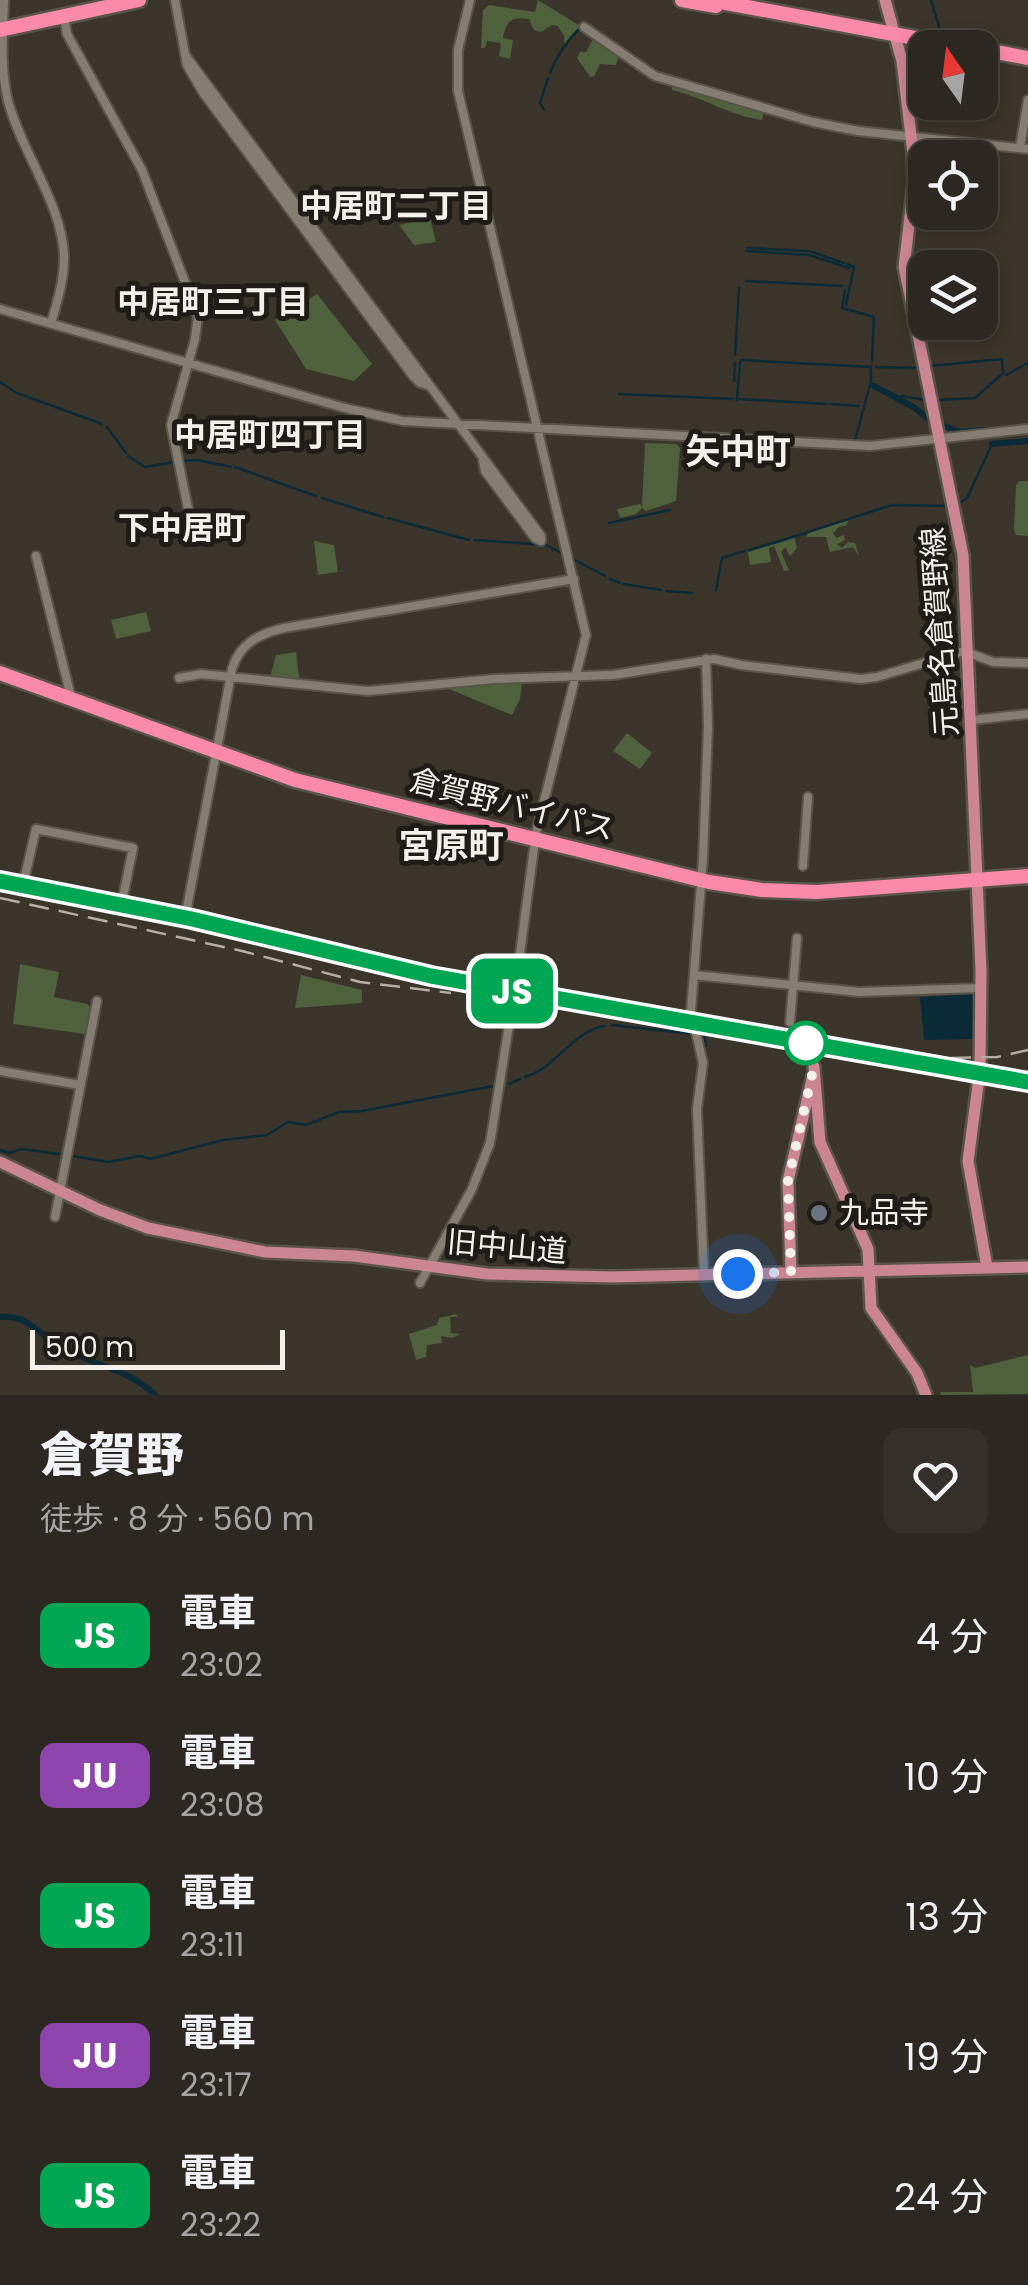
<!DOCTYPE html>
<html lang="ja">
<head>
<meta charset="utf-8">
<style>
  body { margin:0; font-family:Poppins,"Noto Sans JP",sans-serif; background:#342f29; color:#f1f3f6; height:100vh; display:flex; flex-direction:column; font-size:38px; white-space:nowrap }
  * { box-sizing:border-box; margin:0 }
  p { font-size:32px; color:#a6a5a5 }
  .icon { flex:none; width:55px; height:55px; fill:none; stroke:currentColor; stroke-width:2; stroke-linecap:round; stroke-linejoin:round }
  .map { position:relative; height:1395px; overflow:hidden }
  .side { display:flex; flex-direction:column; background:#2c2720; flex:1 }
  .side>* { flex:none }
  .badge { padding:0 20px; border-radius:15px; font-size:35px; line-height:65px }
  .needle { width:65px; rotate:346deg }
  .tools { position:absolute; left:908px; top:30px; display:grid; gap:20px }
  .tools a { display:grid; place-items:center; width:90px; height:90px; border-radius:20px; background:#2c2720; box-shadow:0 5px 15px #0003,0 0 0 2px #48443e; font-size:50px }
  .scale { position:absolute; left:30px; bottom:25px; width:255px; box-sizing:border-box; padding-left:10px; border:5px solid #f5f0e9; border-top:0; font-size:28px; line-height:35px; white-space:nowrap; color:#f5f0e9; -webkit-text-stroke:8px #1f1c18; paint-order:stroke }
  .you { position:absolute; width:50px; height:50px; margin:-25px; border:8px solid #fff; border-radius:50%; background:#1a73e8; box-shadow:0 0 0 15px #1a73e833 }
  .map>.badge { position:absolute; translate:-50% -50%; box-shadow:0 0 0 5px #fff }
  .round { display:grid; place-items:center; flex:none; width:105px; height:105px; border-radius:20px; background:#342f29 }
  .headline { display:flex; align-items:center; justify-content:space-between; height:170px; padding:0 40px }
  h1 { font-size:48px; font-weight:800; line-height:75px }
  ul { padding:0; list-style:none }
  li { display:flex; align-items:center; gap:30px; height:140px; padding:0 40px }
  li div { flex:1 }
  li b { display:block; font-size:38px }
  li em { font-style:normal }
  li .badge { min-width:110px; font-weight:700; text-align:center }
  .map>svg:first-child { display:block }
  .green { fill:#4e603c }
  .water { fill:#092a36 }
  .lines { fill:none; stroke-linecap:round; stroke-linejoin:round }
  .stream { stroke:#092a36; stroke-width:2.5 }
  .river { stroke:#092a36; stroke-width:6 }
  .minor-tunnel { stroke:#575047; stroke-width:8; stroke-dasharray:8 4; stroke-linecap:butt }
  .minor-casing { stroke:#59534a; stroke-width:12 }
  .major-casing { stroke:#59534a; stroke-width:16 }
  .highway-casing { stroke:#59534a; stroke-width:19 }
  .minor { stroke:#857d71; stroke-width:8 }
  .major { stroke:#cb8593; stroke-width:11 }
  .highway { stroke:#fa8aa9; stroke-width:14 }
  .rail { stroke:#b4aea6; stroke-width:2.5; stroke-dasharray:20 10; stroke-linecap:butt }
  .line-casing { stroke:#fff; stroke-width:22 }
  .line { stroke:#00a651; stroke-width:15 }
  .walk { stroke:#f5f0e9; stroke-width:10; stroke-dasharray:0 18 }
  .stop-dot { fill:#fff; stroke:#00a651; stroke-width:5 }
  .worship-dot { fill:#6b7280; stroke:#1f1c18; stroke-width:4 }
  .labels { text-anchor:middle; stroke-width:10; stroke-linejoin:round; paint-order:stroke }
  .street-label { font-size:30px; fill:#f5f0e9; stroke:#1f1c18 }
  .poi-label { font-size:30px; fill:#f5f0e9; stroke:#1f1c18; text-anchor:start }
  .neighbourhood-label { font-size:32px; font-weight:bold; fill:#f5f0e9; stroke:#1f1c18 }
  .quarter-label { font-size:35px; font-weight:bold; fill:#f5f0e9; stroke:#1f1c18 }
</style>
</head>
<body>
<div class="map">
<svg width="1028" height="1395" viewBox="0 0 1028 1395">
  <rect width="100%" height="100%" fill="#3b342a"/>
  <path class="green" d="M538,0L580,26L565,47L564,36L558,26L552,25L541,32L534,30L529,19C512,16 506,21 503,38L513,40L510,59L499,56L501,43L487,41L485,48H481L483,10L489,5L535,12Z
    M594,37L618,58L616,65L600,64L594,76L590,77L577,58L580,52H586Z
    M672,83L764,111L762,120C730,116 703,97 672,90Z
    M430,218L436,242L414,245L399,225Z
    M317,294L372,364L354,381L306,369L275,320Z
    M645,443L676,444L680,448L676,501L646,511L642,508L636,514L620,518L617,509L640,504L642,507Z
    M1020,481H1028V536L1016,535L1014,530L1016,485Z
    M848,519L847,525L839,527L833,533L836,538L844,535L845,540L837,544L842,548L848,542L855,543L859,556L853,547L830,552L826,537H806L809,532Z
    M794,537L797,548L790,556L785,547L781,552L789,570L784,571L774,546L769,548L771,562L750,565L748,552Z
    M314,541L334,545L338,572L318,575Z
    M146,612L151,631L116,639L111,620Z
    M296,652L300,685L269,681L276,655Z
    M496,680L522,682L520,699L512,715L444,687Z
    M627,733L652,753L640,769L613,751Z
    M20,964L59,972L54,997L87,1004L91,1008L85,1034L13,1024Z
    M301,975L362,990V1003L295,1008Z
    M456,1314L458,1317H450L451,1333L461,1334L452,1338L441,1336L442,1343L427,1345L426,1357L416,1360L409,1334L437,1325L439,1318Z
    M1028,1355V1394L941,1395L940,1392H973L970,1365L975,1368Z"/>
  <path class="water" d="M975,994L974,1039L924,1040L920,997Z"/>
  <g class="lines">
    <path class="stream" d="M931,0L942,37
      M550,73C557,55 566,42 579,29
      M544,110L540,103L548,78
      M747,248L809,251
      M747,251L809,255L849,268
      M812,252L844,263
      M936,256L938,268
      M746,281L842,286
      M845,290L842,308L874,317L872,361
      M846,305L854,267L847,264
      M943,322L944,335
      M735,355L739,288
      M741,360L871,367V381L855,440
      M930,366L1002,359L1003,373L975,398L937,400
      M876,367L919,368
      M1006,375L1028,363
      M734,381L735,363
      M0,382L15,392
      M17,393L102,424
      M619,394L733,399
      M898,398L902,396L925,400
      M740,399L827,404
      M737,400L740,362
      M831,404L859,406
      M107,427L126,453
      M128,456L145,467L174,462
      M183,461L197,460L231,467
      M235,467L316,496
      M322,498L383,517
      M958,504L967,498L992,444
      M388,518L469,540
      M609,523L670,510
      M475,540L546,545L563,554
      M774,543L892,505L947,506
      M749,550L773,543
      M573,559L605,576
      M610,579L620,583
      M623,584L661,590
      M716,590L722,558L745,551
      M666,591L692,593
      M612,1025L693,1034
      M701,1035L704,1036L706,1046
      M525,1077C556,1068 572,1032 604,1026
      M509,1084L520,1079
      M0,1150L9,1153L22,1149L59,1154
      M73,1156L108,1162L140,1156L150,1159L223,1140L267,1135L288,1122L306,1125L339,1112L362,1111L493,1086"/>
    <path class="river" d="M874,386L915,408L934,424
      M941,425L960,432L985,430
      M992,444L1028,441
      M0,1317C27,1314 40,1335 62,1348C93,1365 130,1370 155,1395"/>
    <path class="minor-tunnel" d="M512,1007L516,984"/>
    <defs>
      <path id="minor" d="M4,0C3,34 0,68 8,101C21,151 62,204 64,255C65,279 57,301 51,324
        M175,0L187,65L202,91L413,376L420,383L427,385
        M470,0L458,50V91L586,635L536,833L516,984
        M64,16L67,34L142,170L198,316L195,339L171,425L193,533
        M584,27L655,76L813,122L858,131L1028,149
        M186,56L541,536V541
        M1020,147L1028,100
        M0,309L345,408L403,421L870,446L1028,429
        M483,460L485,471L535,538L541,541
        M36,556L71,697
        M179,678L201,674L368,691L494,679L613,675L714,659L741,665L861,679L877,677L964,651L993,662L1028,663
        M972,720L1028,714
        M803,866L808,797
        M25,876L36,829L133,848L123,897
        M186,913L232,669C240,643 259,634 284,628L574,579
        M694,975L859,992L980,988
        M790,1022L797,938
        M0,1071L80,1085
        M55,1217L97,1001
        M704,1275L697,1109L703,1063L691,1011L703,859L708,726L706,659
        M420,1283L472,1189L490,1143L512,1007"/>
      <path id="major" d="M885,0L902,61L913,153L914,183L904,267L963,555L981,971L980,1070L968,1161L987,1267
        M814,1067L820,1142L868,1249L871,1308L917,1373L926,1395
        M0,1162L100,1210L148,1228L265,1252L354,1256L487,1274L613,1277L1028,1267
        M791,1272L788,1181L813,1075"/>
      <path id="highway" d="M682,0L716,6
        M710,0L969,48
        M0,30L139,0
        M980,49L1028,58
        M0,673L295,780L709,882L762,890L817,892L1028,876"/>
    </defs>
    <use href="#minor" class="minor-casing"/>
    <use href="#major" class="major-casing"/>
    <use href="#highway" class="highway-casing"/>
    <use href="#minor" class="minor"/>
    <use href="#major" class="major"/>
    <use href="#highway" class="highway"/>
    <path class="rail" d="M0,881L192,919L431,976L1028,1082
      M0,898L242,951L360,982L451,993
      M951,1058L997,1057L1028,1050"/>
  </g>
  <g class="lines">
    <defs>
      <path id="line" d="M0,881L192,919L431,976L1028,1082"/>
    </defs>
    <use href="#line" class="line-casing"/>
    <use href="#line" class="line"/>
    <path class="walk" d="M738,1274L791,1272L788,1181L815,1062L806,1043"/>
  </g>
  <circle class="stop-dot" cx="806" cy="1043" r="20"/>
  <circle class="worship-dot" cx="819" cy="1213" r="10"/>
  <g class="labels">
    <g class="street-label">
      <text transform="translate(940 632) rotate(-94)" y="10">元島名倉賀野線</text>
      <text transform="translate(512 805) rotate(14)" y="10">倉賀野バイパス</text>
      <text transform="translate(507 1247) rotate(5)" y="10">旧中山道</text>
    </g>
    <g class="poi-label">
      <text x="839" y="1223">九品寺</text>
    </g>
    <g class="neighbourhood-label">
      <text x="396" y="217">中居町二丁目</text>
      <text x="213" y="313">中居町三丁目</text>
      <text x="270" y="446">中居町四丁目</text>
      <text x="182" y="539">下中居町</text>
    </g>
    <g class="quarter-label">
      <text x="738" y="464">矢中町</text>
      <text x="451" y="858">宮原町</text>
    </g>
  </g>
</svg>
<div class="tools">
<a><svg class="needle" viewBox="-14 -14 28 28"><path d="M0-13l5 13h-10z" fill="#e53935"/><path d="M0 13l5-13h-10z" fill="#a6a5a5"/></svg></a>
<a><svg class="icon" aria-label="locate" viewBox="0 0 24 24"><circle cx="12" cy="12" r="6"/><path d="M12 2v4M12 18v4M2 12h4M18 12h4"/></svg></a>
<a><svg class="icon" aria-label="layers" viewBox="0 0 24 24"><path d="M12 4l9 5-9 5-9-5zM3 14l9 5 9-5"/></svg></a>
</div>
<div class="scale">500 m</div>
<div class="you" style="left:738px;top:1274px"></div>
<b class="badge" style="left:512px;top:991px;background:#00a651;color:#fff">JS</b>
</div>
<section class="side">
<div class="headline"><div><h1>倉賀野</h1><p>徒歩 · 8 分 · 560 m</p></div><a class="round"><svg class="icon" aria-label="heart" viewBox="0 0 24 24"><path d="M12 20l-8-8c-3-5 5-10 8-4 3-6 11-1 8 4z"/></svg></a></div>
<ul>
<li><span class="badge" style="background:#00a651;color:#fff">JS</span><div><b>電車</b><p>23:02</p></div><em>4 分</em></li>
<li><span class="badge" style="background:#8e44ad;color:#fff">JU</span><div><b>電車</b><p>23:08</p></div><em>10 分</em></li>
<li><span class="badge" style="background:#00a651;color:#fff">JS</span><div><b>電車</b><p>23:11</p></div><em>13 分</em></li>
<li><span class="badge" style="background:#8e44ad;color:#fff">JU</span><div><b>電車</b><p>23:17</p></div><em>19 分</em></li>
<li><span class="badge" style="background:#00a651;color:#fff">JS</span><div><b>電車</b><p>23:22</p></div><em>24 分</em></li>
</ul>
</section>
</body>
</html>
